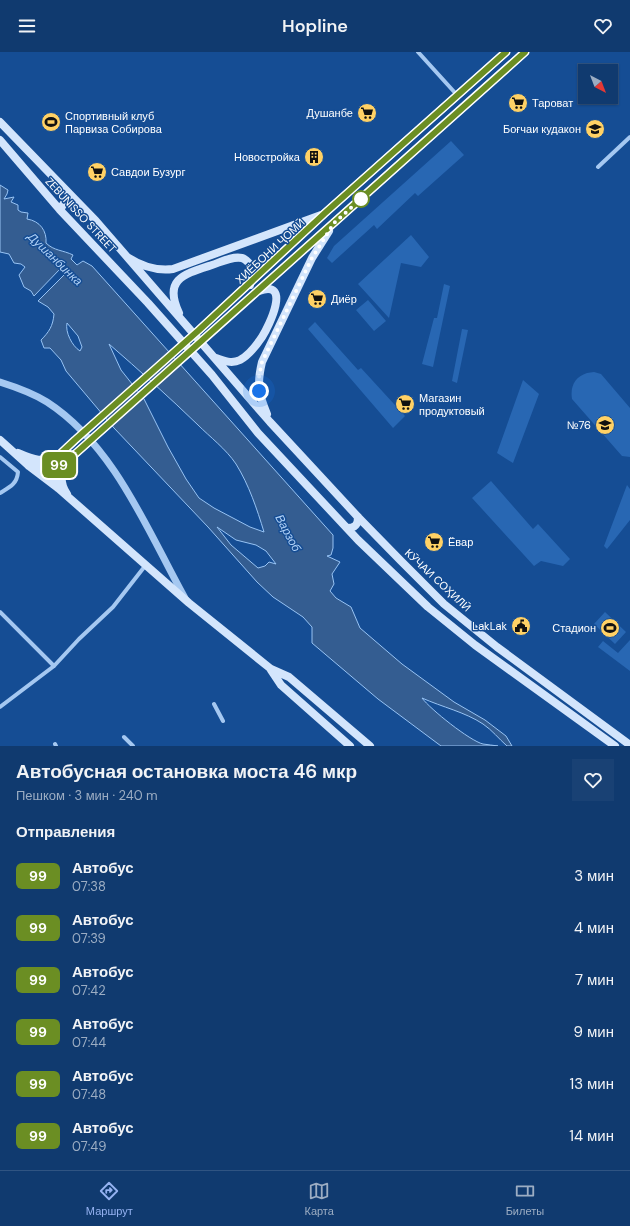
<!DOCTYPE html>
<html lang="ru">
<head>
<meta charset="utf-8">
<style>
  body { margin:0; font-family:"DM Sans",sans-serif; background:#194174; color:#f1f3f6; height:100vh; display:flex; flex-direction:column; font-size:15px; white-space:nowrap }
  * { box-sizing:border-box; margin:0 }
  p { font-size:13px; color:#9cadc3 }
  .icon { flex:none; width:22px; height:22px; fill:none; stroke:currentColor; stroke-width:2; stroke-linecap:round; stroke-linejoin:round }
  .map { position:relative; height:694px; overflow:hidden }
  .details { display:flex; flex-direction:column; background:#103a6f; flex:1 }
  .details>* { flex:none }
  .badge { padding:0 8px; border-radius:6px; font-size:14px; line-height:26px }
  .needle { width:26px; rotate:138deg }
  .fabs { position:absolute; left:578px; top:12px; display:grid; gap:8px }
  .fabs a { display:grid; place-items:center; width:40px; height:40px; border-radius:0px; background:#103a6f; box-shadow:0 1px 3px #0004,0 0 0 1px #305482; font-size:20px }
  .you { position:absolute; width:20px; height:20px; margin:-10px; border:3px solid #fff; border-radius:50%; background:#1a73e8; box-shadow:0 0 0 6px #1a73e833 }
  .map>.badge { position:absolute; translate:-50% -50%; box-shadow:0 0 0 2px #fff }
  h2 { padding:0 16px; font-size:15px; line-height:36px }
  .round { display:grid; place-items:center; flex:none; width:42px; height:42px; border-radius:0px; background:#194174 }
  .head { display:flex; align-items:center; justify-content:space-between; height:68px; padding:0 16px }
  h1 { font-size:19px; font-weight:600; line-height:30px }
  ul { padding:0; list-style:none }
  li { display:flex; align-items:center; gap:12px; height:52px; padding:0 16px }
  li div { flex:1 }
  li b { display:block; font-size:15px }
  li em { font-style:normal }
  li .badge { min-width:44px; font-weight:700; text-align:center }
  header { display:flex; justify-content:space-between; align-items:center; height:52px; padding:0 16px; background:#103a6f; font-size:18px; font-weight:600 }
  .menu { display:flex; justify-content:space-around; align-items:center; height:56px; border-top:1px solid #305482; background:#103a6f; font-size:11px; color:#9cadc3 }
  .menu a { display:grid; justify-items:center; gap:2px }
  .menu .on { color:#95b2f1 }
  .map>svg:first-child { display:block }
  .green { fill:#2867b3 }
  .water { fill:#345d91; stroke:#97c3f4; fill-rule:evenodd }
  .lines { fill:none; stroke-linecap:round; stroke-linejoin:round }
  .minor { stroke:#a5c8f1; stroke-width:4 }
  .tertiary { stroke:#a5c8f1; stroke-width:7 }
  .secondary { stroke:#d3e5fc; stroke-width:8 }
  .line-casing { stroke:#fff; stroke-width:9 }
  .line { stroke:#6b8e23; stroke-width:6 }
  .walk { stroke:#fff; stroke-width:4; stroke-dasharray:0 7.2 }
  .stop-dot { fill:#fff; stroke:#6b8e23; stroke-width:2 }
  .labels { text-anchor:middle; stroke-width:3; stroke-linejoin:round; paint-order:stroke }
  .poi-label { font-size:11px; fill:#fff; stroke:#154d94; text-anchor:start }
  .street-label { font-size:11px; fill:#fff; stroke:#154d94 }
  .water-label { font-size:12px; font-style:italic; fill:#b1d2f8; stroke:#154d94 }
</style>
</head>
<body>
<header><svg class="icon" aria-label="menu" viewBox="0 0 24 24"><path d="M4 6h16M4 12h16M4 18h16"/></svg>Hopline<svg class="icon" aria-label="heart" viewBox="0 0 24 24"><path d="M12 20l-8-8c-3-5 5-10 8-4 3-6 11-1 8 4z"/></svg></header>
<div class="map">
<svg width="630" height="694" viewBox="0 0 630 694">
  <rect width="100%" height="100%" fill="#154d94"/>
  <path class="green" d="M451,89L464,103L418,144L415,141L377,177L374,173L332,211L327,206L334,194Z
    M411,183L429,205L421,215L401,211L389,266L358,232Z
    M444,232L450,234L433,315L422,312L434,266H437Z
    M368,248L386,269L374,279L356,258Z
    M315,270L358,318L361,316L405,364L393,376L308,277Z
    M462,277L468,278L457,331L452,329Z
    M587,321L594,320L601,322L630,356V405L622,404L572,347C570,334 575,325 587,321Z
    M523,328L539,342L513,411L497,401Z
    M491,429L533,477L538,472L570,507L563,514L541,509L534,514L472,446Z
    M627,433L630,437V468L607,497L604,494Z
    M605,560L626,580L615,592L594,572Z
    M630,588V619L598,595L603,589L618,601Z"/>
  <path class="water" d="M0,133L8,138L7,142L4,147L14,145L11,150L18,153V158L21,160L28,161L27,167C40,169 47,179 46,191C54,199 63,198 73,203L71,207L77,213L83,209L92,214L333,483V496L331,503L327,504L340,510L332,522L334,532L330,539L336,546L351,555L360,576L402,612L454,650L485,668L506,684L512,694H507C499,687 492,678 483,672C465,660 442,655 422,646C430,657 470,689 483,692C488,693 493,693 498,694H441L378,647L312,591V575L303,565L273,545L257,530L208,475L114,376L66,319L61,308L50,296H44L41,288C49,280 53,274 54,262L48,255L38,249L65,222L60,217L34,244L31,239L24,235L19,223L25,215L21,212L14,211L9,202L0,200ZM67,271L78,284L82,295L80,299C72,294 65,280 67,271ZM109,292C139,318 169,345 198,373C210,385 226,397 236,412C249,433 257,457 264,480L250,475L214,456L199,446L186,427L168,395L144,347L121,318ZM217,475L236,488L256,493L266,499L276,512L269,510L265,514L258,516L231,493Z"/>
  <g class="lines">
    <path class="minor" d="M418,0L457,43
      M598,115L630,85
      M0,405L18,420C17,432 10,435 0,441
      M0,560L54,614
      M214,652L223,669
      M0,655L54,614L79,587L113,555L145,514
      M124,685L133,694
      M55,692L56,694"/>
    <path class="tertiary" d="M0,330C16,335 33,341 47,350C115,394 148,480 186,548"/>
    <path class="secondary" d="M0,70L96,169L270,370L358,465L401,509L444,552L497,595L630,693
      M0,88L60,158L148,251L212,323L258,381L358,488L428,555L475,593L615,694
      M60,158L64,151L73,148
      M129,206C143,215 157,219 173,217L321,163
      M179,261C163,227 184,222 212,213C221,210 232,204 242,206C246,207 249,211 251,214L252,221L250,233
      M216,306C224,309 232,312 240,308C249,303 256,294 262,285C269,274 292,227 259,239
      M267,362C258,341 257,331 262,310L312,206L329,179
      M0,388L29,414L58,436L189,551L271,617L289,625L370,694
      M18,401C36,409 41,410 59,403
      M65,411C60,422 60,432 67,442
      M29,414C44,417 51,416 65,411L525,0
      M58,436C51,419 51,418 59,403L199,278L325,161L506,0
      M347,476C355,476 358,473 358,465
      M271,618L281,633L350,694"/>
  </g>
  <g class="lines">
    <defs>
      <path id="line" d="M506,0L325,161L199,278L75,388L59,403L52,416L65,411L525,0"/>
    </defs>
    <use href="#line" class="line-casing"/>
    <use href="#line" class="line"/>
    <path class="walk" d="M259,339V325L262,310L312,206L334,171L361,147"/>
  </g>
  <defs>
    <symbol id="supermarket-disc" viewBox="-11 -11 22 22"><circle r="9.5" fill="#ffd165" stroke="#154d94"/><path d="M-6-5.5h2.5l.6 2H6L4.5 2H-2.5L-4.4-4H-6ZM-1.5 3.2a1.3 1.3 0 1 0 .1 0ZM3 3.2a1.3 1.3 0 1 0 .1 0Z" fill="#111"/></symbol>
    <symbol id="stadium-disc" viewBox="-11 -11 22 22"><circle r="9.5" fill="#ffd165" stroke="#154d94"/><path d="M0-5a6.5 5 0 1 0 0 10a6.5 5 0 1 0 0-10ZM-3.5-1.8h7v3.6h-7Z" fill="#111"/></symbol>
    <symbol id="school-disc" viewBox="-11 -11 22 22"><circle r="9.5" fill="#ffd165" stroke="#154d94"/><path d="M0-5L7-2L0 1L-7-2ZM-4 1L0 2.5L4 1V4Q0 6-4 4Z" fill="#111"/></symbol>
    <symbol id="building-disc" viewBox="-11 -11 22 22"><circle r="9.5" fill="#ffd165" stroke="#154d94"/><path d="M-4-6H4V6H1V3H-1V6H-4ZM-2.5-4.3h1.7v1.8h-1.7ZM.8-4.3h1.7v1.8H.8ZM-2.5-1h1.7V.8h-1.7ZM.8-1h1.7V.8H.8Z" fill="#111"/></symbol>
    <symbol id="civic-disc" viewBox="-11 -11 22 22"><circle r="9.5" fill="#ffd165" stroke="#154d94"/><path d="M-.6-6.5H3V-4.5H.6V-3L4-1V1h2V6H-6V1h2V-1L-.6-3ZM-1.2 2.5V6h2.4V2.5Z" fill="#111"/></symbol>
  </defs>
  <g fill-rule="evenodd">
    <use href="#supermarket-disc" x="507" y="40" width="22" height="22"/>
    <use href="#supermarket-disc" x="356" y="50" width="22" height="22"/>
    <use href="#stadium-disc" x="40" y="59" width="22" height="22"/>
    <use href="#school-disc" x="584" y="66" width="22" height="22"/>
    <use href="#building-disc" x="303" y="94" width="22" height="22"/>
    <use href="#supermarket-disc" x="86" y="109" width="22" height="22"/>
    <use href="#supermarket-disc" x="306" y="236" width="22" height="22"/>
    <use href="#supermarket-disc" x="394" y="341" width="22" height="22"/>
    <use href="#school-disc" x="594" y="362" width="22" height="22"/>
    <use href="#supermarket-disc" x="423" y="479" width="22" height="22"/>
    <use href="#civic-disc" x="510" y="563" width="22" height="22"/>
    <use href="#stadium-disc" x="599" y="565" width="22" height="22"/>
  </g>
  <circle class="stop-dot" cx="361" cy="147" r="8"/>
  <g class="labels">
    <g class="poi-label">
      <text x="532" y="55">Тароват</text>
      <text x="353" y="65" text-anchor="end">Душанбе</text>
      <text x="65" y="68">Спортивный клуб<tspan x="65" dy="13">Парвиза Собирова</tspan></text>
      <text x="581" y="81" text-anchor="end">Боғчаи кудакон</text>
      <text x="300" y="109" text-anchor="end">Новостройка</text>
      <text x="111" y="124">Савдои Бузург</text>
      <text x="331" y="251">Диёр</text>
      <text x="419" y="350">Магазин<tspan x="419" dy="13">продуктовый</tspan></text>
      <text x="591" y="377" text-anchor="end">№76</text>
      <text x="448" y="494">Ёвар</text>
      <text x="507" y="578" text-anchor="end">LakLak</text>
      <text x="596" y="580" text-anchor="end">Стадион</text>
    </g>
    <g class="street-label">
      <text transform="translate(81 163) rotate(47)" y="4">ZEBUNISSO STREET</text>
      <text transform="translate(270 199) rotate(-43)" y="4">ХИЁБОНИ ҶОМӢ</text>
      <text transform="translate(438 528) rotate(43)" y="4">КӮЧАИ СОҲИЛӢ</text>
    </g>
    <g class="water-label">
      <text transform="translate(55 207) rotate(44)" y="4">Душанбинка</text>
      <text transform="translate(288 481) rotate(62)" y="4">Варзоб</text>
    </g>
  </g>
</svg>
<div class="fabs">
<a><svg class="needle" viewBox="-14 -14 28 28"><path d="M0-13l5 13h-10z" fill="#e53935"/><path d="M0 13l5-13h-10z" fill="#9cadc3"/></svg></a>
</div>
<div class="you" style="left:259px;top:339px"></div>
<b class="badge" style="left:59px;top:413px;background:#6b8e23;color:#fff">99</b>
</div>
<section class="details">
<div class="head"><div><h1>Автобусная остановка моста 46 мкр</h1><p>Пешком · 3 мин · 240 m</p></div><a class="round"><svg class="icon" aria-label="heart" viewBox="0 0 24 24"><path d="M12 20l-8-8c-3-5 5-10 8-4 3-6 11-1 8 4z"/></svg></a></div>
<h2>Отправления</h2>
<ul>
<li><span class="badge" style="background:#6b8e23;color:#fff">99</span><div><b>Автобус</b><p>07:38</p></div><em>3 мин</em></li>
<li><span class="badge" style="background:#6b8e23;color:#fff">99</span><div><b>Автобус</b><p>07:39</p></div><em>4 мин</em></li>
<li><span class="badge" style="background:#6b8e23;color:#fff">99</span><div><b>Автобус</b><p>07:42</p></div><em>7 мин</em></li>
<li><span class="badge" style="background:#6b8e23;color:#fff">99</span><div><b>Автобус</b><p>07:44</p></div><em>9 мин</em></li>
<li><span class="badge" style="background:#6b8e23;color:#fff">99</span><div><b>Автобус</b><p>07:48</p></div><em>13 мин</em></li>
<li><span class="badge" style="background:#6b8e23;color:#fff">99</span><div><b>Автобус</b><p>07:49</p></div><em>14 мин</em></li>
</ul>
</section>
<nav class="menu">
<a class="on"><svg class="icon" aria-label="directions" viewBox="0 0 24 24"><path d="M12 3l9 9-9 9-9-9zM9 14v-3h6M13 9l2 2-2 2"/></svg>Маршрут</a>
<a><svg class="icon" aria-label="map" viewBox="0 0 24 24"><path d="M3 6l6-2 6 2 6-2v14l-6 2-6-2-6 2zM9 4v14M15 6v14"/></svg>Карта</a>
<a><svg class="icon" aria-label="tickets" viewBox="0 0 24 24"><path d="M3 7h18v10H3zM15 7v10"/></svg>Билеты</a>
</nav>
</body>
</html>
